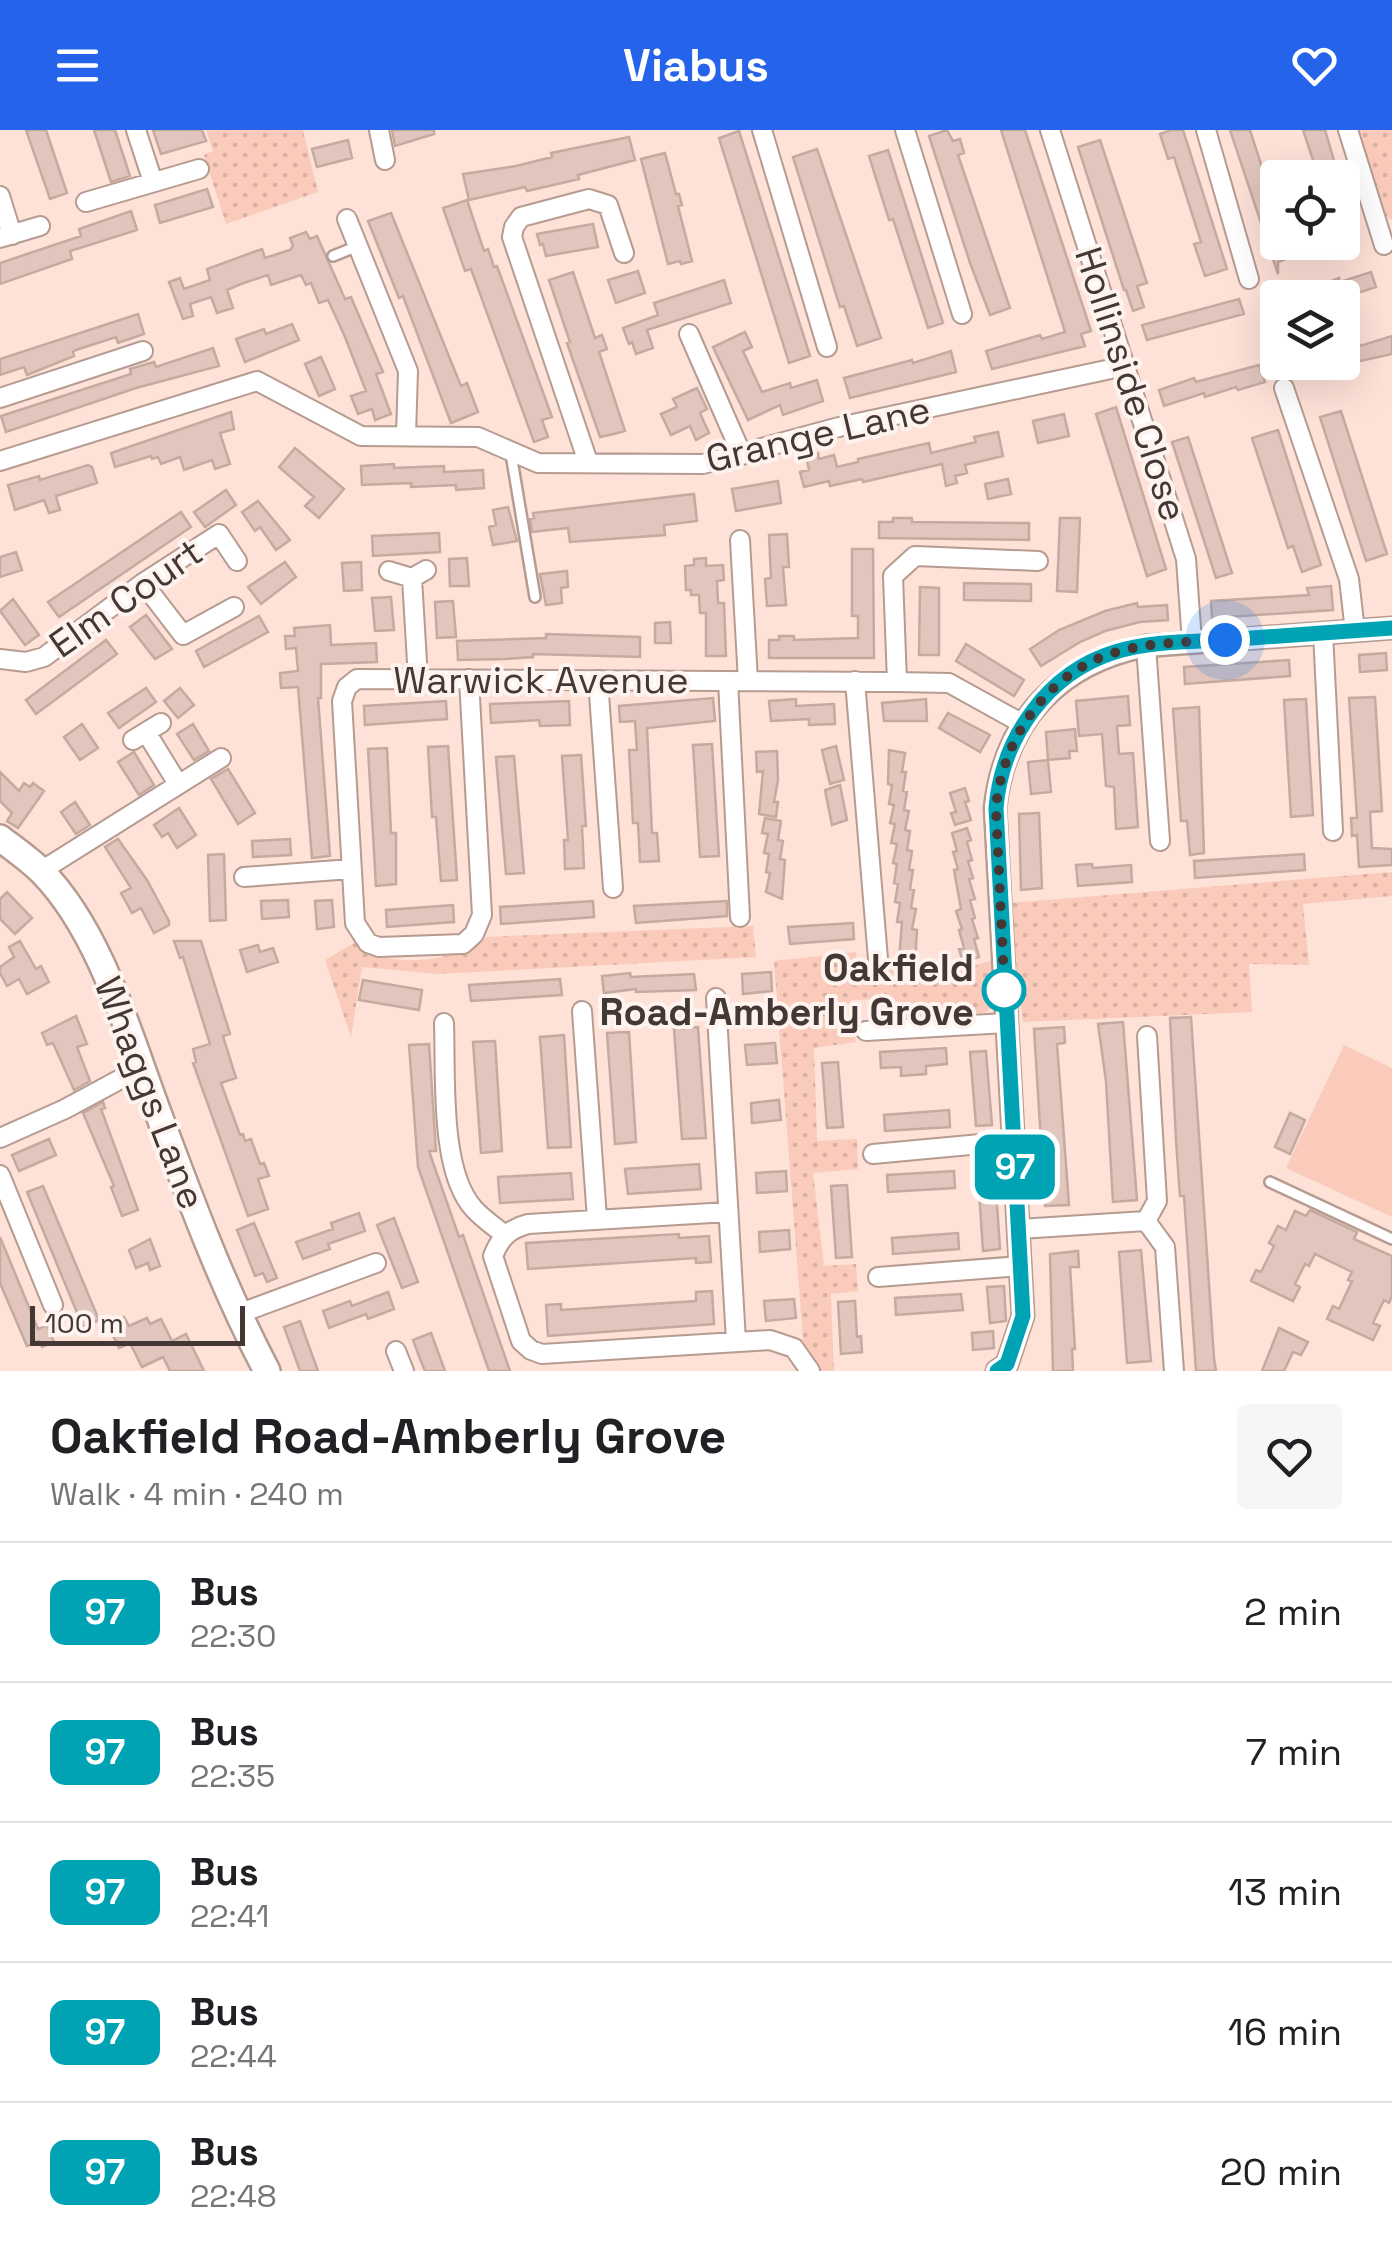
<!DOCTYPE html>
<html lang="en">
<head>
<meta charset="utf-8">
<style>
  body { margin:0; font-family:"Space Grotesk",sans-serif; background:#f6f6f6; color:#202124; height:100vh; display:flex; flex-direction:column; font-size:38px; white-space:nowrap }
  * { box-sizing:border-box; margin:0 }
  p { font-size:32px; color:#757577 }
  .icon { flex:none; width:55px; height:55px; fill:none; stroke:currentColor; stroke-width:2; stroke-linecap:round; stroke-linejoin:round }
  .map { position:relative; height:1241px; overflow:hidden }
  .details { display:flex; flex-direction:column; background:#fff; flex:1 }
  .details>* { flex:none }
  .badge { padding:0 20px; border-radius:15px; font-size:35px; line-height:65px }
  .fabs { position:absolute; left:1260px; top:30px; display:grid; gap:20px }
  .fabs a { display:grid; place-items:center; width:100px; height:100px; border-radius:10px; background:#fff; box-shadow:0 10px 40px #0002; font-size:50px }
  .scale { position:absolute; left:30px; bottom:25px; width:215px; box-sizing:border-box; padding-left:10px; border:5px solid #433834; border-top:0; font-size:28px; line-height:35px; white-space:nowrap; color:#433834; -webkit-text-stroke:8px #fef3ee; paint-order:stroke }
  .you { position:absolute; width:50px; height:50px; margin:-25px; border:8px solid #fff; border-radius:50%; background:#1a73e8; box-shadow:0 0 0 15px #1a73e833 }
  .map>.badge { position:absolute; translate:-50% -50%; box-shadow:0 0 0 5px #fff }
  .round { display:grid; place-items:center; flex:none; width:105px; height:105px; border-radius:10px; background:#f6f6f6 }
  .summary { display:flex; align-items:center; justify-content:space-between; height:170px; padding:0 50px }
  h1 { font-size:48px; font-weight:700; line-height:75px }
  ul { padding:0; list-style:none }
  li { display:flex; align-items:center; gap:30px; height:140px; padding:0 50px; border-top:2px solid #e0e0e0 }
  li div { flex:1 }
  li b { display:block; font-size:38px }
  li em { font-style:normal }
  li .badge { min-width:110px; font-weight:700; text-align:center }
  header { display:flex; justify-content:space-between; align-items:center; height:130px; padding:0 50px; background:#2563eb; color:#fff; font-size:45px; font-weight:700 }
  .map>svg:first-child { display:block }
  .grass { fill:url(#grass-dots) }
  .park { fill:#facbba }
  .building { fill:#e2c6bd; stroke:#c5aaa0; stroke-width:2.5 }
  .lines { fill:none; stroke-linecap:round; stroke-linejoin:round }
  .service-casing { stroke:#b69b91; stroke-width:14 }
  .minor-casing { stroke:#b69b91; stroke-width:22 }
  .tertiary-casing { stroke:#b69b91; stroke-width:25 }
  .secondary-casing { stroke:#b69b91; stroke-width:30 }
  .service { stroke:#fff; stroke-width:9 }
  .minor { stroke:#fff; stroke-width:18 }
  .tertiary { stroke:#fff; stroke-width:20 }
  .secondary { stroke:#fff; stroke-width:25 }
  .line-casing { stroke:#fff; stroke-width:22 }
  .line { stroke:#00a3b4; stroke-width:15 }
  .walk { stroke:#433834; stroke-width:10; stroke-dasharray:0 18 }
  .stop-dot { fill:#fff; stroke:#00a3b4; stroke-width:5 }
  .labels { text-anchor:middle; stroke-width:8; stroke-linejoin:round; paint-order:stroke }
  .street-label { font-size:38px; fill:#433834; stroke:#fef3ee }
  .stop-label { font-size:38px; font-weight:bold; fill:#433834; stroke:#fef3ee; text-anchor:end }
</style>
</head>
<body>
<header><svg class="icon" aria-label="menu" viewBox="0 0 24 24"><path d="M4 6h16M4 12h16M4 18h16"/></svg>Viabus<svg class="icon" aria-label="heart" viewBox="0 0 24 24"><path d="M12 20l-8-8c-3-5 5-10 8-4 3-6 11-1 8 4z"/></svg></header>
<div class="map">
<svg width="1392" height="1241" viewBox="0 0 1392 1241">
  <defs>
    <pattern id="grass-dots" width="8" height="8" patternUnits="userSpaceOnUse" patternTransform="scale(2.5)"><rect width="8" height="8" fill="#facbba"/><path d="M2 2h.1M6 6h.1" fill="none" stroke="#d8afa0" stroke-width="1.8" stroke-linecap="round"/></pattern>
  </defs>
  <rect width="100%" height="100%" fill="#fee1d7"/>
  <path class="grass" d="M206,0H303L318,62L226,94L204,25L213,21Z
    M1359,0H1392V90L1385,85Z
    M1392,742V766L1303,774L1309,835L1249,834L1252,882L1023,892L1009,773Z
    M753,796L756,827L438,844L362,837L351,907L325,830L354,813C386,840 454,833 486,807Z
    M856,822L858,841L897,838L944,845L993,830L994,877L984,883L883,888L880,869L851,870L856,912L814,918L817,1011L857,1009L858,1039L813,1043L824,1136L856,1134L858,1161L831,1164L834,1241H816L788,1211L803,1209L774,831Z"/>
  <path class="park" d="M1344,915L1392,938V1087L1286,1038Z"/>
  <path class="building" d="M26,0H46L67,63L50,69Z
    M94,0H115L130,46L111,52Z
    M153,0H202L206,11L161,24Z
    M392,0H434V4L395,16Z
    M947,0L953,11L960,9L964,23L958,25L1010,178L990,185L970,133L929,6Z
    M1001,0H1025L1091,201L1081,204L1085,216L992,239L986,221L1040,205L1042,209L1065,202Z
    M1171,0H1183L1227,139L1205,146L1194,114L1201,112L1174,27L1168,29L1160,4Z
    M1230,0H1250L1278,87V112H1286L1291,127L1278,132V144Z
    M1303,0H1325L1339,48H1319Z
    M739,1L810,226L789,233L719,8Z
    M629,7L635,30L578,45L579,49L562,53L527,61L525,57L469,70L463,44L516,36L552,27L551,23Z
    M348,10L352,28L317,37L312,19Z
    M1100,10L1147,153L1137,156L1144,177L1133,181L1126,160H1124L1078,17Z
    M817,19L881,208L857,216L844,176L840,177L793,27Z
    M888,20L943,193L928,198L893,89L889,90L869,26Z
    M665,23L676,64H679L682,75L678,76L692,131L681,134L680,131L668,134L641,29Z
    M207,59L213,77L160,93L155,75Z
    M467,70L484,121L488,119L494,137L497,136L552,287L542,290L548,307L534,312L471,139L465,141L443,78Z
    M1345,72L1357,112L1342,117V73Z
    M131,81L137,100L70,121L72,129L0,154V133L81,106L79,99Z
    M391,83L461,256L467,253L478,282L451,293L403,166L399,168L368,91Z
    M593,94L598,117L546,126L543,114L540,115L537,104Z
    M306,102L310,109L317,106L345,169L351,167L383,242L376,244L391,284L375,290L372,279L358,284L351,266L366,261L345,207L328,170L319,173L311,153L306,155L301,145L271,155L268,145L241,154L227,160L233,178L217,183L211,167L190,174L193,186L183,189L169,152L180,148L184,159L210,150L207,139L262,119L265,128L290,120L293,116L290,108Z
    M638,141L645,163L616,173L608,150Z
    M573,142L595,208L602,205L607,219L599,222L625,301L614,304L600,307L567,213L570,212L549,150Z
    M1371,142L1376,157L1343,168H1288L1339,148L1340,152Z
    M724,150L731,173L647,200L653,218L636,224L632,212L629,214L623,198L658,185L654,173Z
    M1239,169L1244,184L1147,210L1142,195Z
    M138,184L144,204L118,213L116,207L76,220L73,222L74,226L27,245L24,237L0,245V229Z
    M292,194L299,210L245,232L236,209L264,199L266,204Z
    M745,202L752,217L743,221L762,262L790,253L791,258L817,250L823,271L783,285L780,275L748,290L713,217Z
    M1392,206V224L1342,235V218L1359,213L1360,216Z
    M213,218L219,236L136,258L6,302L1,286L131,244L130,239L154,232L156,237Z
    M951,221L956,242L850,268L844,248L912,230L913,233Z
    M321,227L335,259L319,266L305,234Z
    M1259,235L1265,252L1238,260L1236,257L1205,267L1204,263L1164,276L1159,260L1194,248L1196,252Z
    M697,258L707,279L700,283L709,303L696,310L690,296L671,305L661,284L677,277L673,269Z
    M1116,277L1166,439L1147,446L1096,284Z
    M1341,281L1387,424L1366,431L1320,287Z
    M231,282L234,299L220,303L230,334L215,339L212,330L184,340L180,327L161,334L158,327L152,329L151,326L115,337L111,323Z
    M1064,284L1069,306L1038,313L1033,291Z
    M1278,300L1321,435L1302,442L1293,416L1288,418L1252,308Z
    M998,302L1003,326L965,335L967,343L955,346L957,353L946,356L942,334L863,352L862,349L830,356L829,351L804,357L800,342L809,340L806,326L818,323L819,329L834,325L837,337L858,332V329L929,313L931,323L976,312L974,307Z
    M1188,307L1232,443L1216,448L1172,312Z
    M295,318L344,359L319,388L305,376L314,367L279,337Z
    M394,334V338L444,336V342L483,340L484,358L456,360V355L411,357V353L362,355L361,336Z
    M88,335L92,337L97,353L56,366L60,380L49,383L44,370L15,380L8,355L39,346L40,350Z
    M1008,349L1011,364L988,369L985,354Z
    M778,351L781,373L736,381L732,359Z
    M226,360L236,375L205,397L194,382Z
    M694,364L697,391L664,395L665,405L570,412L568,398L532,402L530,389L534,388L533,383Z
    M258,371L290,410L276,420L260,397L255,401L242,382Z
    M508,377L517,411L493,415L489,397L496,395L493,380Z
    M181,382L191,397L59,487L48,472Z
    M893,388H912V392L1029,393V410L879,408V392H893Z
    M1060,388H1080L1077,462L1057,461Z
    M439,403L440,422L373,426L372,406Z
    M787,404L789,437H783L786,475L767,476L765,449L771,448L769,405Z
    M852,419H873L874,528H769V510H779V506H794V510L858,508V486H852Z
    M16,422L22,440L0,447V427Z
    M467,428L469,456H450L449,429Z
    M706,428V436L723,435L724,450L717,451L718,473H724L726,526H706V483H700L699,465H691V460H686L685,436L694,435V429Z
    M285,432L296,447L261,474L248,457Z
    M361,432L362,460L344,461L342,433Z
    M567,441L568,457L561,458L562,473L546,475L540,444Z
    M964,453L1031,454V471L964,470Z
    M1331,456L1333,480L1212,488L1211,471L1309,465L1307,458Z
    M920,457L939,458V525H919Z
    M391,467L394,500L375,501L372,468Z
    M13,469L39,505L25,515L0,481Z
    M453,471L456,507L437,508L435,472Z
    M1137,473L1138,477L1167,475L1168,490L1140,492L1105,501L1080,512L1041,536L1030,519L1059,500L1105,481Z
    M146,485L172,519L155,529L130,497Z
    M259,486L268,502L204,537L196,521Z
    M670,492L671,513H655V493Z
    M330,495L331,515L376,513L377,532L321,534V568H318L330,726L312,728L298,557L281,558L280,543L298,541L296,518L286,519L285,506H295L294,498Z
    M546,504L640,507V527L533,524V527L505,529L458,530L457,511L546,508Z
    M106,510L117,524L36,584L26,570Z
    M966,514L1024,550L1014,566L956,531Z
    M1386,523L1387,540L1360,542L1359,525Z
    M1289,530L1290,546L1185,554L1184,537Z
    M146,558L156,572L119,598L108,583Z
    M180,558L194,575L178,588L164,571Z
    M1128,566L1130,595L1117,596L1119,624L1133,623L1138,697L1116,699L1114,657L1106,656L1102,604L1079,606L1076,571Z
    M1375,567L1382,681L1370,682L1372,718L1392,719V735L1359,737L1357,705L1352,706L1351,688H1357L1349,568Z
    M713,568L715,591L647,598L652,703H657L659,731L640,732L638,693H633L629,620H637L635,591L620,592L619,576Z
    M796,569V576L834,574L835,594L809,595V589L771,591L769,571Z
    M926,569L927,591H884L882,573Z
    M1306,569L1313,685L1291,687L1284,570Z
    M446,571L447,589L365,595L364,576Z
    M569,571L570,595L540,596L539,590L491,593L490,574Z
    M1199,577L1204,723L1190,725L1187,691H1181L1173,579Z
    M948,583L990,605L980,622L939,598Z
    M82,594L98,618L80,630L64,607Z
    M193,594L209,621L194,630L177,604Z
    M1075,599L1077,621H1069L1070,628L1048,630L1046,602Z
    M712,614L719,726L700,727L693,615Z
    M448,616L457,750L441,751L436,687H432L428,617Z
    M836,616L844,650L830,654L822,620Z
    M387,618L391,703H396V754L376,756L368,619Z
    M889,620L905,623L902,642H906L903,661L907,662L904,680L909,681L905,700L910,701L907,720L912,721L909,740H913L910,759L914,760L911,778L916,779L912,799L917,800L915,833L899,830L902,792H897L900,773L895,772L898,754L894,753L897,734L893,733L897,714L891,713L895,694L890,693L894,675L889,674L892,655L888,654Z
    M777,621L778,650L774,672H778L776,687L759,684L763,641L757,642L756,622Z
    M134,622L154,655L139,665L118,632Z
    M581,625L586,696H582L584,738L565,739L564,710H568L562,626Z
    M514,626L524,743L506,744L496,627Z
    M1048,630L1051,662L1031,664L1028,632Z
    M228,639L255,683L238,694L211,649Z
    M0,642L19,661L24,653L30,657L33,653L44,661L18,698L7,691L12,683L0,671Z
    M840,655L847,690L832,695L825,660Z
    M965,658L969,671L965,672L971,690L955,695L951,683L956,682L950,663Z
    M75,672L90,695L76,704L61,682Z
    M179,678L196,705L177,718L168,703L162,707L154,695Z
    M1039,683L1042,758L1021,760L1019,684Z
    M765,688L781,691L778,710L783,711L780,729L785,730L782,769L766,762L770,743L766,742L769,724L764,723L768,704L762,703Z
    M967,698L971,710L967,712L972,730L968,731L973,748L969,749L975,769L970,770L975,788L972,789L978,808L974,809L979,827L963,832L959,819L964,818L959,800L962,799L956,781L961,779L954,740L958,739L953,722L957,721L952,703Z
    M118,709L147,750L169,791V795L154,803L141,778L132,783L121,763L131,758L105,717Z
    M290,709L291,725L253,727L252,711Z
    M224,724L226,790L210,791L208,725Z
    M1304,724L1305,740L1195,748L1194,731Z
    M1092,734L1093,738L1131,735L1132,752L1078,756L1076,735Z
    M7,762L32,788L15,804L0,789V769Z
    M288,770L289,787L262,789L261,771Z
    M332,770L334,797L317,799L315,771Z
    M593,771L594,787L501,794L500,777Z
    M727,771V786L636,793L634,776Z
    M453,775L454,792L387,797L386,780Z
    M853,793L854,809L790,814L788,797Z
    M20,811L36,839L41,836L49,852L27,864L19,849L7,856L0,843V837L14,827L9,817Z
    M174,811H201L230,904L223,906L236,948L221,953L240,1005L243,1004L245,1011L251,1009L260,1034L264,1033L269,1046L258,1049L268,1079L248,1086L193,933L196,932L193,919L210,914L183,827L180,828Z
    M258,815L260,822L273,818L278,832L247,842L240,820Z
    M771,842L772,861L743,864L742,844Z
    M630,843L631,847L694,844L696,860L636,862V859L604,863L602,846Z
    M560,849L562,865L471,871L469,855Z
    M363,850L422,860L419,880L359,870Z
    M76,886L87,914L77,917L90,951L74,960L53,913L47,915L42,903Z
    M1191,887L1214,1228L1216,1241H1196L1184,1066H1180L1176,1011L1170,888Z
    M1123,892L1137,1070L1113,1072L1106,951L1098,894Z
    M698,897L706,1008L682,1009L674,899Z
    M1064,897L1065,913L1057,914L1069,1075L1045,1076L1034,899Z
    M629,902L636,1012L615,1014L607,903Z
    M564,905L571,1017L548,1018L540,907Z
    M495,911L502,1021L481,1023L473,912Z
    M775,913L777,933L747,935L745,915Z
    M429,914L436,1021H429L459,1107L463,1105L510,1241H489L418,1037L409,915Z
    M946,918L947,934L926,936V944L901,946V937L881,938L880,922Z
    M986,921L992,995L976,996L970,922Z
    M838,932L843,997L827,998L822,933Z
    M779,970L781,990L752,993L751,973Z
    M103,972L105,978L101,979L138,1080L122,1086L111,1057L114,1056L83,983Z
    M949,980L950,997L885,1001L884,985Z
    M1290,983L1305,990L1290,1024L1275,1017Z
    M49,1009L56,1025L19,1041L12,1025Z
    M699,1034L701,1059L628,1064L625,1039Z
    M786,1041L787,1061L757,1063L756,1043Z
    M954,1041L955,1058L888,1062L887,1045Z
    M571,1043L573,1069L500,1073L498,1047Z
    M995,1045L1000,1119L983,1121L978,1046Z
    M847,1055L852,1127L836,1128L831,1056Z
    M43,1056L99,1190L83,1197L27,1062Z
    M1310,1080L1357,1102L1354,1109L1392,1126V1166L1389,1173L1384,1170L1373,1193L1380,1196L1373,1210L1327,1189L1333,1176L1339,1179L1352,1151L1348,1150L1352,1142L1315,1124L1309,1136L1305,1134L1295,1154L1300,1157L1293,1171L1251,1151L1256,1140L1261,1142L1274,1116L1269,1113L1278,1096L1286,1100L1295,1081L1306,1086Z
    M359,1083L365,1101L328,1114L330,1119L303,1129L296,1112L333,1099L331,1093Z
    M394,1088L418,1152L402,1158L377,1095Z
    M254,1093L277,1148L267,1152L263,1143L255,1146L237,1100Z
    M789,1100L790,1119L760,1122L759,1102Z
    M958,1103L959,1119L893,1124L892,1108Z
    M679,1104V1108L709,1106L711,1132L696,1133V1128L528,1139L526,1113Z
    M0,1107L38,1199L47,1195L54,1212L42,1217L39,1211L27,1216L0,1153Z
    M150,1109L160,1136L150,1140L148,1133L136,1138L129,1120Z
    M1141,1120L1151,1231L1127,1233L1119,1122Z
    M1078,1121L1079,1137H1070L1075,1219H1072L1073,1241H1053L1050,1124Z
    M1004,1156L1006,1191L990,1193L987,1157Z
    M712,1161L714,1194L548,1206L546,1175L561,1174V1180L696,1171V1162Z
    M388,1162L394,1179L368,1189L366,1184L329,1198L323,1181L350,1171L352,1176Z
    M961,1164L963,1180L896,1185L895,1168Z
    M794,1169L796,1188L766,1191L764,1171Z
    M855,1171L857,1207L861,1206L862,1222L841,1224L838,1172Z
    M124,1187L129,1196L147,1188L150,1194L161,1189L172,1211L186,1204L204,1241H170L163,1227L142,1237L130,1213L119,1218L108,1195Z
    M300,1191L306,1208L318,1241H300L284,1197Z
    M1279,1198L1308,1212L1301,1225L1293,1222L1284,1241H1262Z
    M993,1201L994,1218L973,1220L972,1203Z
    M431,1203L445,1241H425L420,1229L413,1210Z"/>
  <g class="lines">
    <defs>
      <path id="service" d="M333,126L358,116
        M511,324L535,467
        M1270,1052L1392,1109"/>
      <path id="minor" d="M136,0L153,52
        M379,0L385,30
        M762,0L827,217
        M905,0L962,184
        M1050,0L1186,429L1192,512
        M1206,0L1249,149
        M1348,0L1384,115
        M0,66L12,105
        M86,72L199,39
        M347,89L408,241L406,305
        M0,108L40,96
        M689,204L742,325
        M1284,258L1349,449L1355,501
        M0,268L143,221
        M0,331L257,251L361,306L478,307L538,333L703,334L839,297L1125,236
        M588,332L512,107L514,97L521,87L589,69L608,75L624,123
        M740,410L748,551
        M389,441L412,448L426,440
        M412,448L418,549
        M143,453L183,505L234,477
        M1323,503L1333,701
        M1146,516L1160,711
        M0,529L26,532L44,527L143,453L219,404L237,431
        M469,549L482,785L474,804L463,814L379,817L368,813L355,793L342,571L347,557L357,549L897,552L949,553L1023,594
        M598,550L613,758
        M728,551L740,787
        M855,551L878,829
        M897,552L893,446L915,426L1038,431
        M146,602L178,654
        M133,610L161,593
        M41,741L221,628
        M244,747L351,739
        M716,868L736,1211
        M582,881L597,1089
        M444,893C446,944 439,1041 474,1079C483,1089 495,1097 505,1105
        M866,901L1006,893
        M0,1008L65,979L141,938
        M873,1024L1013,1011
        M0,1045L53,1175
        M728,1082L528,1094C509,1099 500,1108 493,1126L521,1211L531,1220L542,1224L770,1210L794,1218L810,1241
        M1146,1091L1157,1071L1147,906
        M1019,1099L1146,1091L1165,1117L1174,1241
        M878,1147L1020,1136
        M238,1184L376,1133
        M396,1221L404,1241"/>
      <path id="tertiary" d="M997,1241L1007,1234L1023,1186L995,678C1005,589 1060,533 1146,516L1392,498"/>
      <path id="secondary" d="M0,708C14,719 29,729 42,742C102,803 130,909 160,988C192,1074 224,1160 267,1241"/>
    </defs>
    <use href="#service" class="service-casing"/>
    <use href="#minor" class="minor-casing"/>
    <use href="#tertiary" class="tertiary-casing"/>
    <use href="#secondary" class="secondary-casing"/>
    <use href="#service" class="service"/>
    <use href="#minor" class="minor"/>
    <use href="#tertiary" class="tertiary"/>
    <use href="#secondary" class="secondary"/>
  </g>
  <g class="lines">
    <defs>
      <path id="line" d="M997,1241L1007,1234L1023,1186L996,678C1002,608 1047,543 1115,522C1154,510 1198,512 1238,509C1289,505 1341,502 1392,498"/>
    </defs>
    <use href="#line" class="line-casing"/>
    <use href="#line" class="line"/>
    <path class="walk" d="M1004,860L1005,872L996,678C1002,609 1048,541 1117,522C1151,512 1189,512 1225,510"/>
  </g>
  <circle class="stop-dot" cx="1004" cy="860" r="20"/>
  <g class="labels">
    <g class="street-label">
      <text transform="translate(1131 254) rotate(72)" y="13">Hollinside Close</text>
      <text transform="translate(818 304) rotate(-13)" y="13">Grange Lane</text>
      <text transform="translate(126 468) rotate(-35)" y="13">Elm Court</text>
      <text x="541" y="563">Warwick Avenue</text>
      <text transform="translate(150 963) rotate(69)" y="13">Whaggs Lane</text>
    </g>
    <g class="stop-label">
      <text x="974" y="851">Oakfield<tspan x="974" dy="44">Road-Amberly Grove</tspan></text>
    </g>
  </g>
</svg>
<div class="fabs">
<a><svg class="icon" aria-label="locate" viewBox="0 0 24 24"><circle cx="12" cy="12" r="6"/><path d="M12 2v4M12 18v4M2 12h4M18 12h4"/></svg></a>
<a><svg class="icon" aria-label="layers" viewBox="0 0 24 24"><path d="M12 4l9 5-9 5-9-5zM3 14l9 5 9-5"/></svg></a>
</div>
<div class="scale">100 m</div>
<div class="you" style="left:1225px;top:510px"></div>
<b class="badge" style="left:1015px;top:1037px;background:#00a3b4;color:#fff">97</b>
</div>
<section class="details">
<div class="summary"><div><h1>Oakfield Road-Amberly Grove</h1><p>Walk · 4 min · 240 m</p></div><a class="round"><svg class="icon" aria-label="heart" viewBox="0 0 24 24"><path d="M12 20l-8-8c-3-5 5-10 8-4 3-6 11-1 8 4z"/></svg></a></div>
<ul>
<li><span class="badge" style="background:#00a3b4;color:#fff">97</span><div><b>Bus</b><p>22:30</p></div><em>2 min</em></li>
<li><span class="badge" style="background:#00a3b4;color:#fff">97</span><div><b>Bus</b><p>22:35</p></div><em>7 min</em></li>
<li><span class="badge" style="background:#00a3b4;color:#fff">97</span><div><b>Bus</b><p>22:41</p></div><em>13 min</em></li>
<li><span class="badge" style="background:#00a3b4;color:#fff">97</span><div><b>Bus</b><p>22:44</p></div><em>16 min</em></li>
<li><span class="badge" style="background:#00a3b4;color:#fff">97</span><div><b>Bus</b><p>22:48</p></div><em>20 min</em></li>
</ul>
</section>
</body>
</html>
